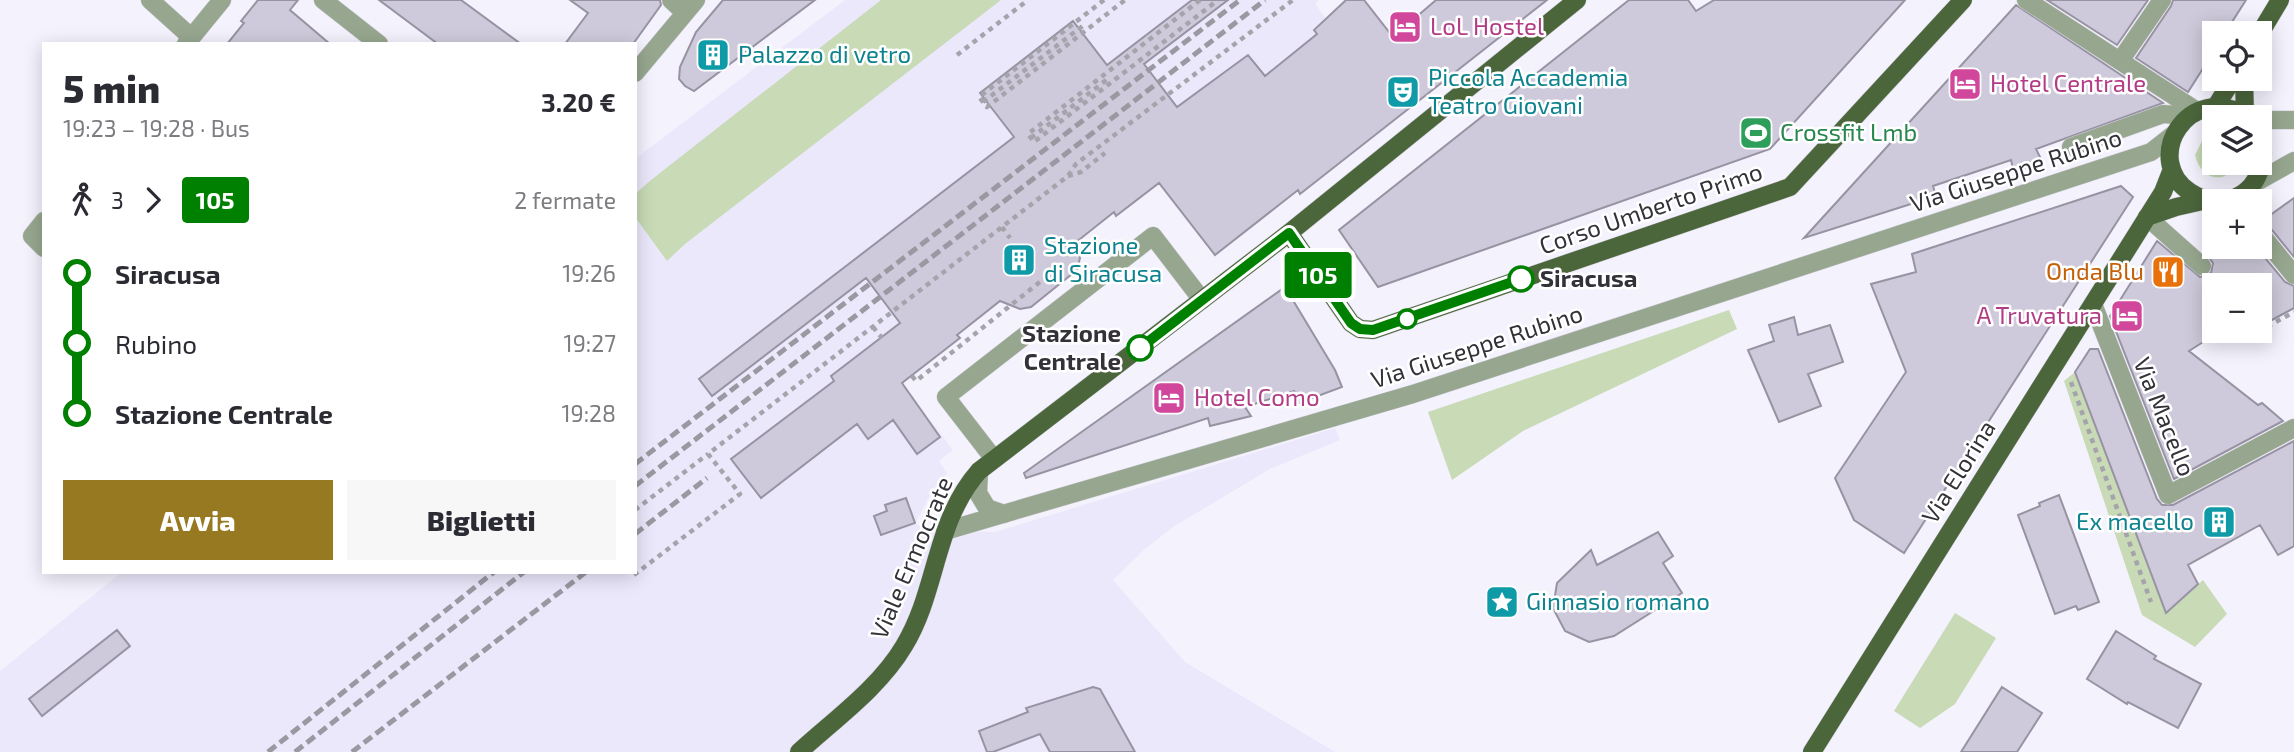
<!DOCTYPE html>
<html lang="it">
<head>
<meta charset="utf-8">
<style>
  body { margin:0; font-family:"Exo 2",sans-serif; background:#f7f7f7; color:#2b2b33; height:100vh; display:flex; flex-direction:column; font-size:26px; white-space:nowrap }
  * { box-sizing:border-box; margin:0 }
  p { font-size:23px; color:#7c7c81 }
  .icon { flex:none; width:38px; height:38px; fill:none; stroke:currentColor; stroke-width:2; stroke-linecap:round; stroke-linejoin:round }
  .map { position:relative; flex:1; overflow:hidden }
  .panel { position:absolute; left:42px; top:42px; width:595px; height:532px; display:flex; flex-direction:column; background:#fff; border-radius:0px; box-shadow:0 4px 18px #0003 }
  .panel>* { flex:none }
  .badge { padding:0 14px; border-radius:5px; font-size:24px; line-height:46px }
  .controls { position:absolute; left:2202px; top:21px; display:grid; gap:14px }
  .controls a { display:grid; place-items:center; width:70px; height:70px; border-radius:0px; background:#fff; box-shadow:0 4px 18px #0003; font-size:35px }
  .map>.badge { position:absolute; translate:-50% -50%; box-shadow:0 0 0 4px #fff }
  .legs { display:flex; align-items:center; gap:10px; height:77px; padding:0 21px; font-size:23px }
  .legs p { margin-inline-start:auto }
  .headline { display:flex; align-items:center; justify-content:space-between; height:119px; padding:0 21px }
  h1 { font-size:38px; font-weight:800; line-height:52px }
  .primary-button { display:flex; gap:14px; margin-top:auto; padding:14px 21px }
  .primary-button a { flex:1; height:80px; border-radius:0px; background:#977921; color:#fff; font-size:28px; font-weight:800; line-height:80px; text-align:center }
  .primary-button a+a { background:#f7f7f7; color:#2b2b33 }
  ul { padding:0 21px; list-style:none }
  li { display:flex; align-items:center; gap:24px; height:70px; font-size:26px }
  li i { display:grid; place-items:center; width:10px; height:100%; margin:0 9px; background:currentColor }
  li i::after { content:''; width:18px; height:18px; margin:-9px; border:5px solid; border-radius:50%; background:#fff }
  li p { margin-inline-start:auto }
  li:first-child i { background:linear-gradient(#0000 50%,currentColor 0) }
  li:last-child i { background:linear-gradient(currentColor 50%,#0000 0) }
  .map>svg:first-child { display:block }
  .built { fill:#ece8fc }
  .green { fill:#c8dab6 }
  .building { fill:#cecadb; stroke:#9793a3; stroke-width:2 }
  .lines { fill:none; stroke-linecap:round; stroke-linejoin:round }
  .minor-casing { stroke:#d1cfda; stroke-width:19 }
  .major-casing { stroke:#d1cfda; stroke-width:19 }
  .path { stroke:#a5a3ac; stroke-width:4.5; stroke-dasharray:5 5; stroke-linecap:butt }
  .minor { stroke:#97a78f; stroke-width:18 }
  .major { stroke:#4c663c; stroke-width:18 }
  .rail { stroke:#9a98a1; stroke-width:5; stroke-dasharray:10 5; stroke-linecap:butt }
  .line-1-casing { stroke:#fff; stroke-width:16 }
  .line-1 { stroke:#008000; stroke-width:10 }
  .stop-1-dot { fill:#fff; stroke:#008000; stroke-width:3.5 }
  .labels { text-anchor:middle; stroke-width:5; stroke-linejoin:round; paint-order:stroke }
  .hotel-label { font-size:24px; fill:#b23c85; stroke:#fff; text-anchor:start }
  .culture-label { font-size:24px; fill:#0d838f; stroke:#fff; text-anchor:start }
  .leisure-label { font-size:24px; fill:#27864d; stroke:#fff; text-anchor:start }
  .street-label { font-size:24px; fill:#343239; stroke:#fff }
  .food-label { font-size:24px; fill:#c56008; stroke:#fff; text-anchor:end }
  .stop-label { font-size:24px; font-weight:bold; fill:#343239; stroke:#fff; text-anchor:start }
</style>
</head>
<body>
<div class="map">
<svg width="2294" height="752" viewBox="0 0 2294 752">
  <rect width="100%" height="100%" fill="#f4f2fd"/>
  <path class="built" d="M845,0H1319L1315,4L1334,29L1160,182L1116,216L1113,212L957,335L959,338L902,383L953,450L939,461L947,473L930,495L915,524L945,531L995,532L1335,428L1340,440L1270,469L1173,527L1144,550L1113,580L1185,662L1335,752H0V671L122,572H635V159Z"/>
  <path class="green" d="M881,0H1001L685,244L667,261L635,217V194L651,180Z
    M2214,136V163H2236C2226,187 2200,179 2195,155L2202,141Z
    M1729,310L1737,329L1523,431L1452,480L1428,412Z
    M2075,372L2166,613L2203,580L2227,614L2195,647L2142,615L2064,381Z
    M1955,613L1996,638L1955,704L1920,728L1894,711Z"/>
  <path class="building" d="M258,0H298L290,10L330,44H227L244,23L241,21Z
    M379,0H461L521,44H438Z
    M570,0H660L661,5L633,44H565L588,13Z
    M723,0H815L694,91L685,86L679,79L680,67L696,32Z
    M1192,0H1228L1144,64L1177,107L1248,55L1265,76L1317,34L1314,30L1346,0H1364L1393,37L1436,0H1547L1300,194L1298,190L1215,255L1159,183L1116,216L1114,212L1075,243L1080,258L1077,270L1031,307L1020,309L1000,301L957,335L960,338L902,383L940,437L917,454L893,420L868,439L857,424L761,498L731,459L834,381L831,376L900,323L866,278L712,396L699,379L1014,137L980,93L1073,21L1107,65Z
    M1629,0H1688L1696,11L1714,0H1905L1770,149L1378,287L1339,230Z
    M2047,0H2148L2117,45Z
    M2173,0H2246L2225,33H2214V51L2188,92L2136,58L2171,6Z
    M2016,5L2163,103L2036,149L2042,161L2014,172L2011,160L1933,186L1936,196L1804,238Z
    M2121,186L2133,197L1904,553L1854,520L1835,478L1906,372L1871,284L1916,272L1912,254Z
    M2294,198V257L2268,225L2262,221Z
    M2157,241L2200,277L2211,273L2213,263L2208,256L2222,247H2256L2285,282L2294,286V308L2259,327V285H2214V335L2189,351L2258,405L2262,403L2283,421L2174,479L2110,316Z
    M1285,287L1335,370L1342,387L1299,403L1294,391L1245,407L1251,416L1210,426L1208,418L1026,478L1024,473Z
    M1794,317L1798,335L1830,325L1843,362L1808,374L1821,406L1779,422L1748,350L1774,341L1769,325Z
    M2090,349H2098L2157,499L2162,505H2173L2294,441V546L2278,555L2260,525L2188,565L2198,584L2166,613L2075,372Z
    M2059,495L2099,602L2078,610L2076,606L2055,614L2018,515L2040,506L2039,503Z
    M906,498L915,523L881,535L874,516L887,511L885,505Z
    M1658,532L1673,556L1663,563L1682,593L1614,636L1589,642L1565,631L1553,608L1557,583L1591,550L1597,565Z
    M117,630L130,646L42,716L29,699Z
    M2116,631L2156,656L2154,659L2201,684L2178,728L2128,702L2127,704L2087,679Z
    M1093,687L1100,689L1135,752H1050L1040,734L993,752H987L979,731L1028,712L1026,708Z
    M2002,687L2042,713L2017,752H1961Z"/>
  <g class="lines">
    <defs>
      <path id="minor" d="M150,0L191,37
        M323,0L379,44
        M671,0L685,13
        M2026,0L2197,111
        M186,44L222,0
        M2120,61L2162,0
        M635,73L696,0
        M2259,120H2294
        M2071,147L2163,114L2189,116
        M2253,184L2294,161
        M2147,217L2202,266
        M44,221L32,236L44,248
        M2259,232L2294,275
        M2093,304L2168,495L2294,428
        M994,459L946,397L1153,236L1202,300
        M979,471L978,493L987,508L1004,514
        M945,531L1413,394L2151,152L2174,134"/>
      <path id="major" d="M2259,35L2280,0
        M2244,79L2245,115
        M2216,106L2233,79
        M2248,117C2188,79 2141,160 2190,192C2202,200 2217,203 2231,199C2260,190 2268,158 2259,132
        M2147,217L2176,207L2207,200
        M1289,233L1351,323L1360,329L1373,330L1790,187L1963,0
        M799,752C835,719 879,688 904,646C938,590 934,522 979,471L1289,233L1577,0
        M1812,752L2163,192L2172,169"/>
    </defs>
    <use href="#minor" class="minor-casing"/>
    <use href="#major" class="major-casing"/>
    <path class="path" d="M1104,0L979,97L987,107L1125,0
      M1200,0L1028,134L1034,142L1218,0
      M957,55L1028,0
      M983,102L1084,25
      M1031,138L1109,78
      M1068,176L1081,172L1105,153
      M1002,227L1010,238
      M873,327L882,338
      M2259,328L2261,330L2294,312
      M912,376L916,381L1041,281
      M2071,382L2151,602
      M635,510L708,454
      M634,575L740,494L708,454L1068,176L1076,164L1293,0"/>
    <use href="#minor" class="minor"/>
    <use href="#major" class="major"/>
    <path class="rail" d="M635,464L1240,0
      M635,486L1265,0
      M635,534L707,478
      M268,752L494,572
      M295,752L524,572
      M352,752L586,572"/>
  </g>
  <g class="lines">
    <defs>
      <path id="line-1" d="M1140,348L1289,233L1351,323L1360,329L1373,330L1521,279"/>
    </defs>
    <use href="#line-1" class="line-1-casing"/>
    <use href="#line-1" class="line-1"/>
  </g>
  <defs>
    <symbol id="hotel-square" viewBox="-11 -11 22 22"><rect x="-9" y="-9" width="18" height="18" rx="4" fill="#d1479c" stroke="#fff"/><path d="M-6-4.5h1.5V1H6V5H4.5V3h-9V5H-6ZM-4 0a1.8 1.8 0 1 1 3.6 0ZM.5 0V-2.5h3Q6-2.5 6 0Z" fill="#fff"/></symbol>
    <symbol id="building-square" viewBox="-11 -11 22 22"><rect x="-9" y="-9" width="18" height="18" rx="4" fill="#0f9aa8" stroke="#fff"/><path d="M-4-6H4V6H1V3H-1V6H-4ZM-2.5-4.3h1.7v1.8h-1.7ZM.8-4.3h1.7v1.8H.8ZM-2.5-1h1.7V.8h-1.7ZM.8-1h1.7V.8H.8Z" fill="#fff"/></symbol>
    <symbol id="theatre-square" viewBox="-11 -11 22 22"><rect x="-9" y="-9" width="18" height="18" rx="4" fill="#0f9aa8" stroke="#fff"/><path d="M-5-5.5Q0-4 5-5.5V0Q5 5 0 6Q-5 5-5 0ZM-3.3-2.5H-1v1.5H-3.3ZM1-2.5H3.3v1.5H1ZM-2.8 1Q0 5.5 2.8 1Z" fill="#fff"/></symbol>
    <symbol id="stadium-square" viewBox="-11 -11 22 22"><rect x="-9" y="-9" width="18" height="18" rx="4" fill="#2e9e5b" stroke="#fff"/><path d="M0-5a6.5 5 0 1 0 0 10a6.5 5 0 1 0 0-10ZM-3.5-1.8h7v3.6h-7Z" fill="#fff"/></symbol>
    <symbol id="restaurant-square" viewBox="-11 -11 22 22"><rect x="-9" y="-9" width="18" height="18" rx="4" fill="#e8710a" stroke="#fff"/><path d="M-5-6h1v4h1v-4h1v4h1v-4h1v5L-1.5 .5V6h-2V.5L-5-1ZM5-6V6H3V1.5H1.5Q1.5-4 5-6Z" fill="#fff"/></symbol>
    <symbol id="sight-square" viewBox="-11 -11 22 22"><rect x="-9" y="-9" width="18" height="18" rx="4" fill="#0f9aa8" stroke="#fff"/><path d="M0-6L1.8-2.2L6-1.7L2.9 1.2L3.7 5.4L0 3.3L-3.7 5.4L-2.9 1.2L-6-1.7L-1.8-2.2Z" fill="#fff"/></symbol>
  </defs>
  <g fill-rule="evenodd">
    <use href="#hotel-square" x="1386" y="8" width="38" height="38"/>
    <use href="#building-square" x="694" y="36" width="38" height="38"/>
    <use href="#hotel-square" x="1946" y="65" width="38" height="38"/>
    <use href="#theatre-square" x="1384" y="73" width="38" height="38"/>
    <use href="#stadium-square" x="1737" y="114" width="38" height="38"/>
    <use href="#building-square" x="1000" y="241" width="38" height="38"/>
    <use href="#restaurant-square" x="2149" y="253" width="38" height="38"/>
    <use href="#hotel-square" x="2108" y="297" width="38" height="38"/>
    <use href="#hotel-square" x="1150" y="379" width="38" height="38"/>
    <use href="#building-square" x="2200" y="503" width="38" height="38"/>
    <use href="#sight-square" x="1483" y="583" width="38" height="38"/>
  </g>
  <g class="stop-1-dot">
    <circle cx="1521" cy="279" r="12"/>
    <circle cx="1407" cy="319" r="9"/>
    <circle cx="1140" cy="348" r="12"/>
  </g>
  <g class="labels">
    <g class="hotel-label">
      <text x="1430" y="35">LoL Hostel</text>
      <text x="1990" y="92">Hotel Centrale</text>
      <text x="2102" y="324" text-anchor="end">A Truvatura</text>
      <text x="1194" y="406">Hotel Como</text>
    </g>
    <g class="culture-label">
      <text x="738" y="63">Palazzo di vetro</text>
      <text x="1428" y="86">Piccola Accademia<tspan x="1428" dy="28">Teatro Giovani</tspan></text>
      <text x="1044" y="254">Stazione<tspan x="1044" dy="28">di Siracusa</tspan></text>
      <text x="2194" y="530" text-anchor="end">Ex macello</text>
      <text x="1526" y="610">Ginnasio romano</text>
    </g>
    <g class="leisure-label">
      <text x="1780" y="141">Crossfit Lmb</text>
    </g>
    <g class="street-label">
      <text transform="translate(2016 171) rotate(-18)" y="8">Via Giuseppe Rubino</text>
      <text transform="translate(1651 209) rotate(-19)" y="8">Corso Umberto Primo</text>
      <text transform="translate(1477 347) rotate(-18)" y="8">Via Giuseppe Rubino</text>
      <text transform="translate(2164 417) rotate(68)" y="8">Via Macello</text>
      <text transform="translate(1959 472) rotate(-58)" y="8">Via Elorina</text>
      <text transform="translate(912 558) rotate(-67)" y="8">Viale Ermocrate</text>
    </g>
    <g class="food-label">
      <text x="2144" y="280">Onda Blu</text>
    </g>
    <g class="stop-label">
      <text x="1540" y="287">Siracusa</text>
      <text x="1121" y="342" text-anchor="end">Stazione<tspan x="1121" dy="28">Centrale</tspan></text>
    </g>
  </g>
</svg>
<div class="controls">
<a><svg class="icon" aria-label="locate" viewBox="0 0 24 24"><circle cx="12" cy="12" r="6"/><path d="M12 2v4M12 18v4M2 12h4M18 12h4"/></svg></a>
<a><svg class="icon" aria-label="layers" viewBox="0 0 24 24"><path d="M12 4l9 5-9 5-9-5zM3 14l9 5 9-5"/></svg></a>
<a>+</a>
<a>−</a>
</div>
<b class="badge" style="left:1318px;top:275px;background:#008000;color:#fff">105</b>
<section class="panel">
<div class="headline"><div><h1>5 min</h1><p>19:23 – 19:28 · Bus</p></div><b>3.20 €</b></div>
<div class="legs"><svg class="icon" aria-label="walk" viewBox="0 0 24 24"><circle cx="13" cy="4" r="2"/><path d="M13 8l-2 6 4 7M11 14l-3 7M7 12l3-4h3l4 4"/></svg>3<svg class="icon" aria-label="forward" viewBox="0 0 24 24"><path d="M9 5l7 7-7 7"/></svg><b class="badge" style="background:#008000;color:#fff">105</b><p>2 fermate</p></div>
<ul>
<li><i style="color:#008000"></i><b>Siracusa</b><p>19:26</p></li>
<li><i style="color:#008000"></i><span>Rubino</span><p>19:27</p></li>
<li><i style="color:#008000"></i><b>Stazione Centrale</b><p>19:28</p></li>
</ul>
<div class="primary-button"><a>Avvia</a><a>Biglietti</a></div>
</section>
</div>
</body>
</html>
